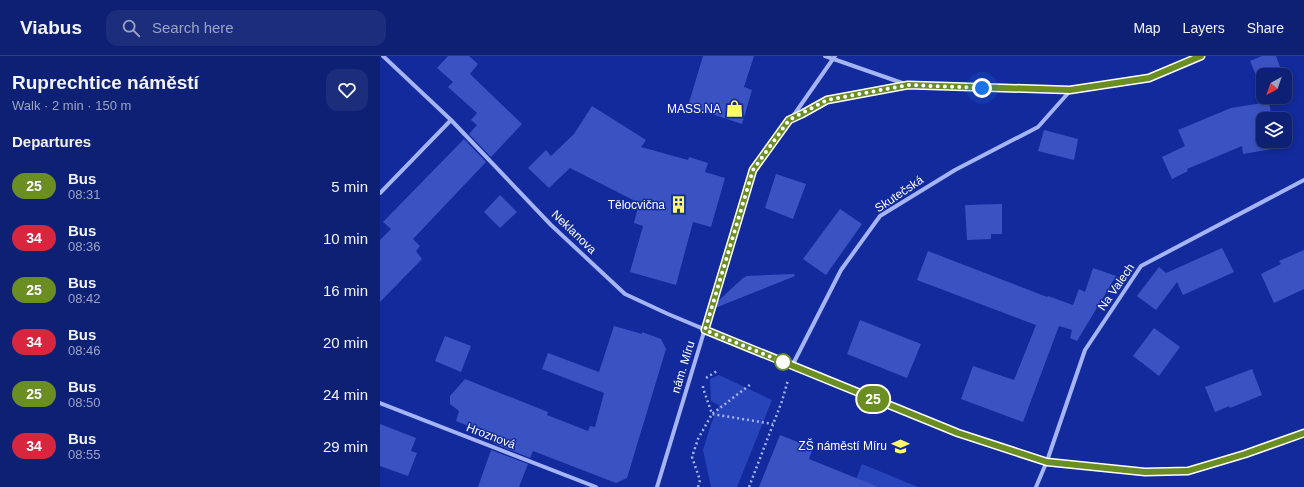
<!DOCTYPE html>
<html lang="en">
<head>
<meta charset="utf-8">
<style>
  body { margin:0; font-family:Arial,sans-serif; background:#1c2d7c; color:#f1f3f6; height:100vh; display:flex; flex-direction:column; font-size:15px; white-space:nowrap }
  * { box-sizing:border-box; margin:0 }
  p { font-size:13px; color:#9ba3c5 }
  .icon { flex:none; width:22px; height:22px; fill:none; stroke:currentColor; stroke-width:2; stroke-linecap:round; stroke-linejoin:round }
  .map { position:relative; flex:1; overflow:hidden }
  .side { display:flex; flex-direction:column; background:#0e2074; width:380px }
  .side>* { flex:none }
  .badge { padding:0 8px; border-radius:13px; font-size:14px; line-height:26px }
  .needle { width:26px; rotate:220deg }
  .controls { position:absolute; left:876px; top:12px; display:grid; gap:8px }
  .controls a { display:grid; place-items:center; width:36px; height:36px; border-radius:8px; background:#0e2074; box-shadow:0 2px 6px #0003,0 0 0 1px #2e3e86; font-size:20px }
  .you { position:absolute; width:20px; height:20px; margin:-10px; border:3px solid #fff; border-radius:50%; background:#1a73e8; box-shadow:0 0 0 6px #1a73e833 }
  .map>.badge { position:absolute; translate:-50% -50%; box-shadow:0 0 0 2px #fff }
  h2 { padding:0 12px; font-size:15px; line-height:36px }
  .round { display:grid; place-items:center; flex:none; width:42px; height:42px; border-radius:12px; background:#1c2d7c }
  .overview { display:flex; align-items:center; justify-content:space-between; height:68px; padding:0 12px }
  h1 { font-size:19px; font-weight:600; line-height:30px }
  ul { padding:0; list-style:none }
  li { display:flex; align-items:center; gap:12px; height:52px; padding:0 12px }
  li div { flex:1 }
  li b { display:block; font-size:15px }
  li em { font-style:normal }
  li .badge { min-width:44px; font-weight:700; text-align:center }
  header { display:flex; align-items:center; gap:24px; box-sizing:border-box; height:56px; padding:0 20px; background:#0e2074; border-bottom:1px solid #2e3e86 }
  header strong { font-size:19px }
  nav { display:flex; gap:22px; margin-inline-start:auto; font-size:14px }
  .search { width:280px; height:36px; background:#1c2d7c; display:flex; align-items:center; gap:10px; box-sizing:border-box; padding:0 14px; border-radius:12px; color:#9ba3c5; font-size:15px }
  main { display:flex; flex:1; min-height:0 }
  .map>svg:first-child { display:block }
  .park { fill:#2844bb }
  .building { fill:#3b53c2 }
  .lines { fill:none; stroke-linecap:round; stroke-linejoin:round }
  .path { stroke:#a5b4f4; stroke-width:2.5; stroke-dasharray:2 3; stroke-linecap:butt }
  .minor { stroke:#a5b4f4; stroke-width:4 }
  .line-casing { stroke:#fff; stroke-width:9 }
  .line { stroke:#6b8e23; stroke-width:6 }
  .walk { stroke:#fff; stroke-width:4; stroke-dasharray:0 7.2 }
  .stop-dot { fill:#fff; stroke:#6b8e23; stroke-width:2 }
  .labels { text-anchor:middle; stroke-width:3; stroke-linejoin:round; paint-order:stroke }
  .poi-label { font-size:12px; fill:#fff; stroke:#122a9b; text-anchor:end }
  .street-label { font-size:12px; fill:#fff; stroke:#122a9b }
</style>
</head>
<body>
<header>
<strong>Viabus</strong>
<div class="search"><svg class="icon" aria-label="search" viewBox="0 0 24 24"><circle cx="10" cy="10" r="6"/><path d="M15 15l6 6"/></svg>Search here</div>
<nav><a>Map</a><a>Layers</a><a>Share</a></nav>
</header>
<main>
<section class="side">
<div class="overview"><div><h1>Ruprechtice náměstí</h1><p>Walk · 2 min · 150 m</p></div><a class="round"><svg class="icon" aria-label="heart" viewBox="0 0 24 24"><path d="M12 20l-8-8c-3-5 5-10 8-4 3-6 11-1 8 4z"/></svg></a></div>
<h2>Departures</h2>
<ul>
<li><span class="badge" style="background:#6b8e23;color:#fff">25</span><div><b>Bus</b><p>08:31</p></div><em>5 min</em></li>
<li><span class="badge" style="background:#d7263d;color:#fff">34</span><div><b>Bus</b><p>08:36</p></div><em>10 min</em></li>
<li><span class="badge" style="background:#6b8e23;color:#fff">25</span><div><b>Bus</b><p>08:42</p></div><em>16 min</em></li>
<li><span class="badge" style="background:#d7263d;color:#fff">34</span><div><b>Bus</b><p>08:46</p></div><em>20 min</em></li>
<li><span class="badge" style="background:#6b8e23;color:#fff">25</span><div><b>Bus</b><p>08:50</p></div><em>24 min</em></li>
<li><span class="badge" style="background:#d7263d;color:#fff">34</span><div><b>Bus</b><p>08:55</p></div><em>29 min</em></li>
</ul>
</section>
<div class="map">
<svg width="924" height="431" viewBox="0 0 924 431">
  <rect width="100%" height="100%" fill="#122a9b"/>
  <path class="park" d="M339,319L392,344L357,431H331L323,394L331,368L339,349L331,345L330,323Z
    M482,408L538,431H473Z"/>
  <path class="building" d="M68,0H89L98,8L90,18L142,68L111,101L89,78L97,69L91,64L97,57L68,31L73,26L57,12Z
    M323,0H374L364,31L372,34L362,68L308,50Z
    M882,0H896L903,19H876L870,5Z
    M889,46L892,63H883V85H896L897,92L863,98L862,90L807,113L808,115L792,123L782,101L805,90L798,74L851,52Z
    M212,50L266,84L261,91L308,104L309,101L328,107L325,116L345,122L331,171L313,166L296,229L250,216L263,170L254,167L259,147L190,112L169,132L148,112L166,94L171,100L194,78Z
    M664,74L698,83L694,104L658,95Z
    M84,83L106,106L33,183L40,190L36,195L42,203L0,246V184L11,173L3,166Z
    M396,118L426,128L413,163L385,152Z
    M120,139L137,156L120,172L104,156Z
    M622,148V178H611V183L587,184L585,149Z
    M460,153L482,168L446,219L423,203Z
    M842,192L854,216L803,239L797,226L776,254L757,240L779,211L786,217Z
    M924,194V233L894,247L881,218L901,208L899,205Z
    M548,195L667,241L668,240L693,249L699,233L705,236L713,212L736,220L697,285L690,282L692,274L679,270L643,366L581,343L593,310L634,324L656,269L537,224Z
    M414,218L415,220L335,252L336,247L363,222L367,220Z
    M480,264L541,288L527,322L467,298Z
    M234,270L262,278V276L281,283L286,293L247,422L236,427L153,395L150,402L113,387L116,381L76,365L79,355L70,348V340L85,323L168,356L167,359L208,375L210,370L215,371L224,337L162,313L168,297L219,316Z
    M774,272L800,291L779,320L753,300Z
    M65,280L91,290L81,316L55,305Z
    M872,313L882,339L850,352L849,350L835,356L825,331Z
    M0,368L36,382L31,395L37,397L28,420L0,410Z
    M400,379L433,392L429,403L496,430V431H379Z
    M111,394L148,408L139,431H98Z"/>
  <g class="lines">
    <path class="path" d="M326,322L337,315
      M323,330V332L332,358L393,368
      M318,431L320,424L312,401L318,383L332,358L371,328
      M369,431L402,345L408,324"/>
    <path class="minor" d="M3,0L71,64L171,169L245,238L288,258L412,310L578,377L667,405L765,416L808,415L865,398L924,377
      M445,0L528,29
      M411,63L455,0
      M0,137L71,64
      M412,310L461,214L500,160L575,114L658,71L690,35
      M0,347L216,431
      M277,431L373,114L409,64L447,44L528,29L690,35L769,22L821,0
      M656,431L667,405L705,294L761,210L924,124"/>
  </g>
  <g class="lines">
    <defs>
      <path id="line" d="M821,0L769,22L690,34L528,29L447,44L422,58L409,64L373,114L325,274L578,377L667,406L765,416L808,415L865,398L924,377"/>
    </defs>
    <use href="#line" class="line-casing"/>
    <use href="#line" class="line"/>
    <path class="walk" d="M403,306L325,274L373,114L409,64L447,44L528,29L602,32"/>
  </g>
  <defs>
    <symbol id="shop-bare" viewBox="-9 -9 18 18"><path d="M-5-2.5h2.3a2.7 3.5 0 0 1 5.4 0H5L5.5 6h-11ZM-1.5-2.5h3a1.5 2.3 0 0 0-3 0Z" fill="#fffb68" stroke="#122a9b" stroke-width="2.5" paint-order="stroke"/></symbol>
    <symbol id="building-bare" viewBox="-9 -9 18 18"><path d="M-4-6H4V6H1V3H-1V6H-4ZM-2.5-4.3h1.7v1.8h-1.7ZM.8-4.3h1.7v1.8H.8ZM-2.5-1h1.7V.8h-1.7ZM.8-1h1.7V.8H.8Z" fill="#fffb68" stroke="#122a9b" stroke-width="2.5" paint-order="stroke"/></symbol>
    <symbol id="school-bare" viewBox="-9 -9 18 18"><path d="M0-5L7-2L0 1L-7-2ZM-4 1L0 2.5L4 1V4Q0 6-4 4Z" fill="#fffb68" stroke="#122a9b" stroke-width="2.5" paint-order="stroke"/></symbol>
  </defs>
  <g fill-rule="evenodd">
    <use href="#shop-bare" x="342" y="40" width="25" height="25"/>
    <use href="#building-bare" x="286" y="136" width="25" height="25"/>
    <use href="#school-bare" x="508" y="378" width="25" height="25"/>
  </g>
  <circle class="stop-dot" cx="403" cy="306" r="8"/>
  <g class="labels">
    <g class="poi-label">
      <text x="341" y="57">MASS.NA</text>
      <text x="285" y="153">Tělocvična</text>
      <text x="507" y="394">ZŠ náměstí Míru</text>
    </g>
    <g class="street-label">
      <text transform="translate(519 138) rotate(-34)" y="4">Skutečská</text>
      <text transform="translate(194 176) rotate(44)" y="4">Neklanova</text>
      <text transform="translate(736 231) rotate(-55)" y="4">Na Valech</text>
      <text transform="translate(303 311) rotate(-73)" y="4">nám. Míru</text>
      <text transform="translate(111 380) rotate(21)" y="4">Hroznová</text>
    </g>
  </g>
</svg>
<div class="controls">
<a><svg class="needle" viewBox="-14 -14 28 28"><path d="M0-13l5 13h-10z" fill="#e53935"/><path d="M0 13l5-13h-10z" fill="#9ba3c5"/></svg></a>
<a><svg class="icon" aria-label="layers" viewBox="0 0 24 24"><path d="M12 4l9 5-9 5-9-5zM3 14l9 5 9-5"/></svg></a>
</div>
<div class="you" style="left:602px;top:32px"></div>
<b class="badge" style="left:493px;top:343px;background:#6b8e23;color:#fff">25</b>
</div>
</main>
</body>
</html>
